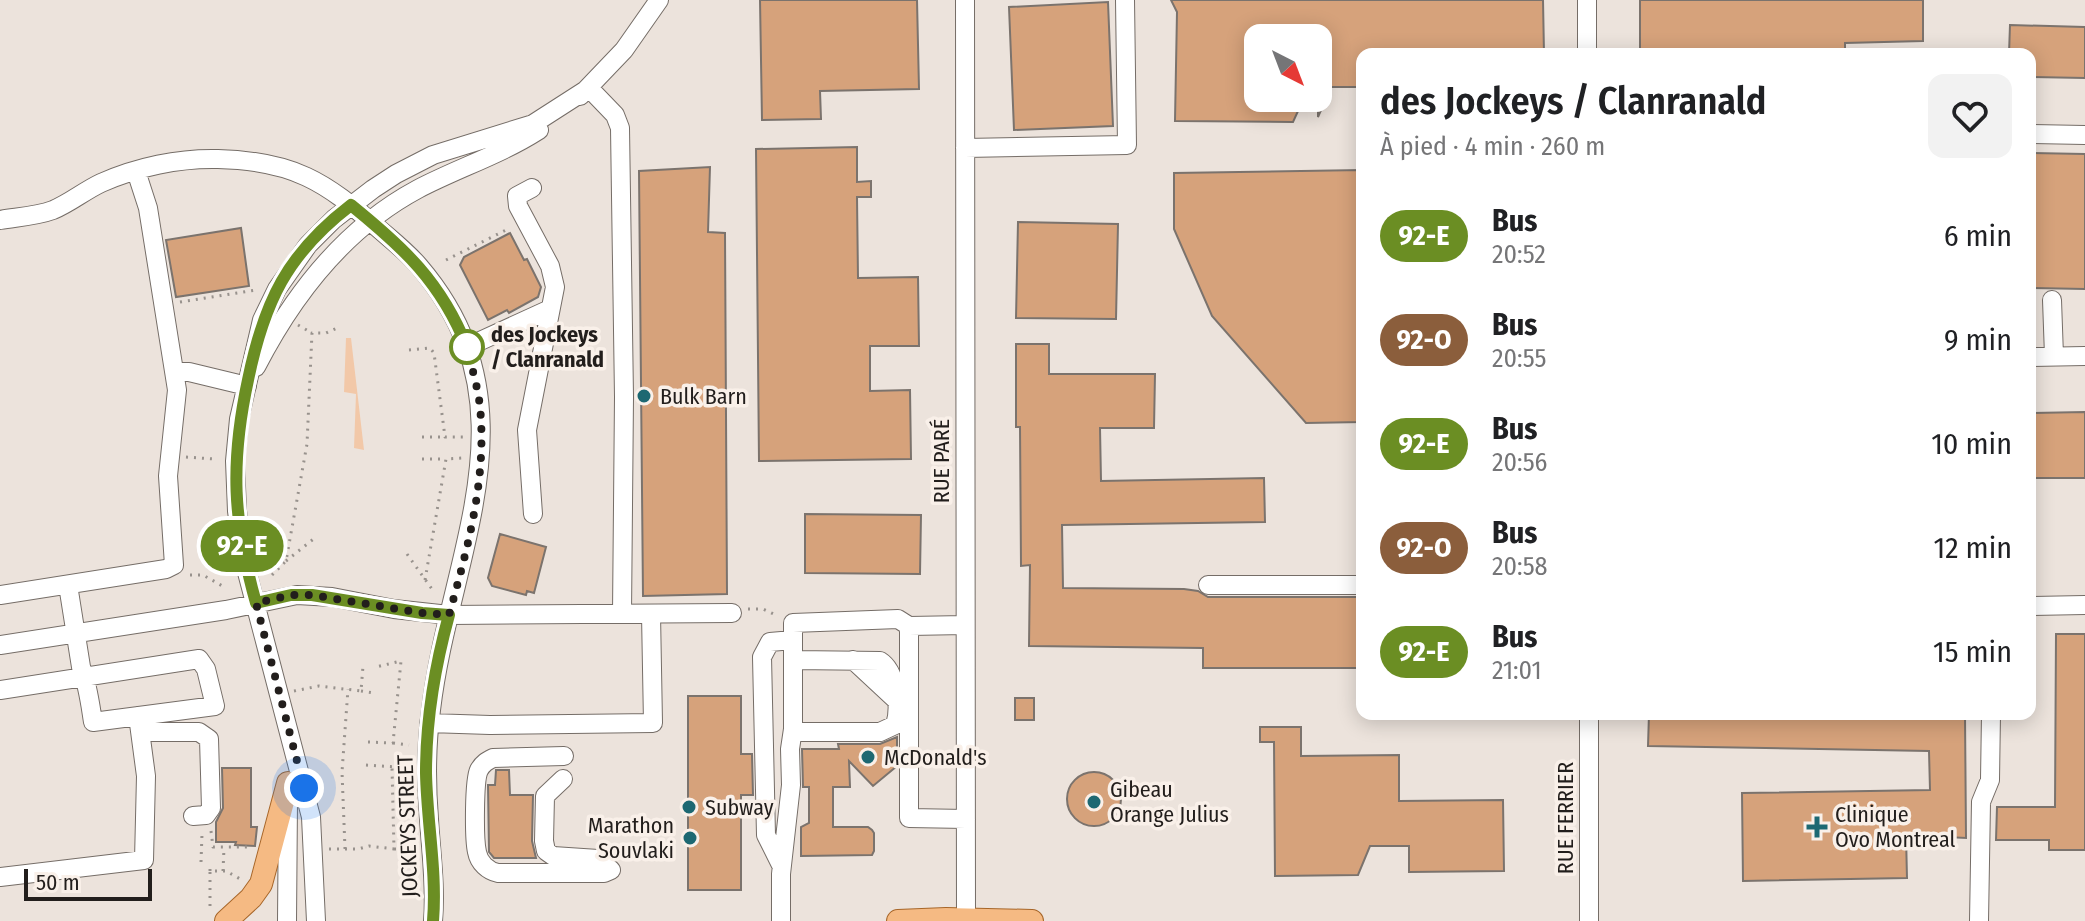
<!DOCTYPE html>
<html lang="fr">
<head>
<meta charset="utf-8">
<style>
  body { margin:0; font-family:"Fira Sans Condensed",sans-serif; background:#f2f2f2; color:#202124; height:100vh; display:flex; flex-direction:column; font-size:30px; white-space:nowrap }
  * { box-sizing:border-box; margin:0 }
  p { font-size:26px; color:#757577 }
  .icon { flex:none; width:44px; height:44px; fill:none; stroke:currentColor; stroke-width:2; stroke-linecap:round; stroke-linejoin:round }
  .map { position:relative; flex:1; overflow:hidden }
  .panel { position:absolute; left:1356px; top:48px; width:680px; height:672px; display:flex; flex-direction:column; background:#fff; border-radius:16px; box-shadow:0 4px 20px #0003 }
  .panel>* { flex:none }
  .badge { padding:0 16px; border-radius:26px; font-size:28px; line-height:52px }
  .needle { width:52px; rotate:138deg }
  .controls { position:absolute; left:1244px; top:24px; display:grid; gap:16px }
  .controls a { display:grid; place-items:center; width:88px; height:88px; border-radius:16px; background:#fff; box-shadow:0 4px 20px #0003; font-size:40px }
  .scale { position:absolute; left:24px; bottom:20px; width:128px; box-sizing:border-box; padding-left:8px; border:4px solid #221e1c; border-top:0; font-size:22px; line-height:28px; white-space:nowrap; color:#221e1c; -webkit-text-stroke:6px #f9f0e9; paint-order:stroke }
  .you { position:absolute; width:40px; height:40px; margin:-20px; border:6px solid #fff; border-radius:50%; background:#1a73e8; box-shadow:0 0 0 12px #1a73e833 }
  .map>.badge { position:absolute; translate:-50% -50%; box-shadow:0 0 0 4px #fff }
  .round { display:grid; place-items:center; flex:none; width:84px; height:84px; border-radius:16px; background:#f2f2f2 }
  .head { display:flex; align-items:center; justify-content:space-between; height:136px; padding:0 24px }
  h1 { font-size:38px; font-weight:600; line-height:60px }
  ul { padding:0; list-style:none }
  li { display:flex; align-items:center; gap:24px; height:104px; padding:0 24px }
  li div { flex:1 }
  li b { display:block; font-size:30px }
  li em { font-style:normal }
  li .badge { min-width:88px; font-weight:700; text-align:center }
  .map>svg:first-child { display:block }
  .green { fill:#f2c8a8 }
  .building { fill:#d6a27b; stroke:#7b736d; stroke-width:2 }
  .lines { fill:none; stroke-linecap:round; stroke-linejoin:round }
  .minor-casing { stroke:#756d67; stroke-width:20 }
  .major-casing { stroke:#a76629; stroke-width:24 }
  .path { stroke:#98928d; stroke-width:3; stroke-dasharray:2 6; stroke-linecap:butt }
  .minor { stroke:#fff; stroke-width:18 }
  .major { stroke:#f5ba83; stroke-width:22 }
  .line-casing { stroke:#fff; stroke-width:18 }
  .line { stroke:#6b8e23; stroke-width:12 }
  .walk { stroke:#221e1c; stroke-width:8; stroke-dasharray:0 14.4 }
  .stop-dot { fill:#fff; stroke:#6b8e23; stroke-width:4 }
  .poi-dot { fill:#1d6872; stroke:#f9f0e9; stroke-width:3 }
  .labels { text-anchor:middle; stroke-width:7; stroke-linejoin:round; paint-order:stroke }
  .stop-label { font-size:22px; font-weight:bold; fill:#221e1c; stroke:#f9f0e9; text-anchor:start }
  .poi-label { font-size:22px; fill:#221e1c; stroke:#f9f0e9; text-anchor:start }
  .street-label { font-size:22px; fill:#221e1c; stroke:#f9f0e9 }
</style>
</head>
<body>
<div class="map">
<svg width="2085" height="921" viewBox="0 0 2085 921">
  <rect width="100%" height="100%" fill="#ece3dc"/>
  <path class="green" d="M346,338H351L364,450L354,448L356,394L344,392Z"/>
  <path class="building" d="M760,0H917L919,89L820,91L821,119L762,120Z
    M1171,0H1543L1544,54H1362V87H1331L1318,117V38H1258V98H1304L1293,122L1175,121L1177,12Z
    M1640,0H1923V41L1845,43V54H1640Z
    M1108,2L1113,126L1014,130L1009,7Z
    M2010,25L2085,27V78L2030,77V54H2009Z
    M857,147V182L871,181V197H857L858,278L918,277L919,346H870V391L910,390L911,459L759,461L756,149Z
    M2030,153L2085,154V289L2030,288Z
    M710,167L708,232L725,233L727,594L643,596L639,171Z
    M1362,170V422L1306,423L1212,316L1174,229V173Z
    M1018,222L1118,224L1116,319L1016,318Z
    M241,228L249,286L176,297L166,240Z
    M510,233L524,260L527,259L541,287L538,297L509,313L507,310L488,320L460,265L464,257Z
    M1016,344H1049V374H1155L1154,428H1100L1101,481L1264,478L1265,522L1062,525L1063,588L1184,589L1198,591L1208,597H1362V668H1203V648L1029,646L1030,565L1021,566L1020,427H1016Z
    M2085,412V478H2030V413Z
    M805,514L921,515L920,574L805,573Z
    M500,534L546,547L534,593L527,591L526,595L492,586L488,578Z
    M2056,634H2085V850H2049V840H1996L1997,807H2055Z
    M688,696H741V754H752L753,795H741V890H688Z
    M1015,698H1034V720H1015Z
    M1649,714H1965L1966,838L1906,835L1907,878L1743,881L1742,793L1930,790L1929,751L1648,746Z
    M1260,727H1301V756L1399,755V801L1503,800L1504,871L1409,872V846H1370L1358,875L1275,876L1274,742H1260Z
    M897,737V766L873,786L849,761L850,787H833V827H868L872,830L874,833V851L872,855L801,856V827L809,823V787H803L802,749H839L838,744H880Z
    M222,768H251V827H257L255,846L235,845L236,842H216V822L223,808Z
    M496,770H509L510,795H533L532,841L536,858H494L489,852L488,785H495Z
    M1067 799a27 27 0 1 1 54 0a27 27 0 1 1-54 0Z"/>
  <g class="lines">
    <defs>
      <path id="minor" d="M965,0L966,921
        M1587,0V54
        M589,88L615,115L620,128L624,397L622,614
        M580,96L624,50L659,0
        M2030,134L2085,135
        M965,148L1127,145L1125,0
        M532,188L517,196L518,206L550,266L555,287L527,430L533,514
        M0,220C18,217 37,216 53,210C70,203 84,191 101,183C137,167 179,158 218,159C293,161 325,181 379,229C393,241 407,252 419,266C540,407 449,555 431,710C426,747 426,782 429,819C431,853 436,887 433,921
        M2052,300L2054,356
        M467,347L550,309
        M2030,357L2085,356
        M256,367C293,295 345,228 418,189C458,168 500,155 539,130
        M174,372H189L247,386
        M1208,585H1362
        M0,595L166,569L174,565L168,476L177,390L148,208L136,171
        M2030,606L2085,605
        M965,625L909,626V818L966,819
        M0,645L226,610L297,595L332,597L394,609L449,615L732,613
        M853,660L896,700
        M0,690L199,659L206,669L215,706L93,722C90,703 88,685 81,667L68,585
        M429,723L490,725L653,723L651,614
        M140,732H199L209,739L211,808L206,815L193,816
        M793,732H880L895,725C901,707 896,671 880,661L794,660
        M564,756L493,758C487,761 483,763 479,770C474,780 474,839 477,852C479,863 488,871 498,873H604L611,870
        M563,779L545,796L544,841L546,851L553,856L598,859L611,870
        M781,865L766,835L762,657L770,642L793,640
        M0,877L144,860L146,776L138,716
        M287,921L288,801
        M316,921L311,817L244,561L237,511L235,461L239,419L262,320L277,289L308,245L334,219L373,189L396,174L433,155L533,124L589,88
        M781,921V874L791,785L790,749L793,729V623L898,619L909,626
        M1589,921V714
        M1979,921L1981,802L1990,780L1991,714"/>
      <path id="major" d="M226,921L251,898L261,884L288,783
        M898,921L946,919L1032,921"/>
    </defs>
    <use href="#minor" class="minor-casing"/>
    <use href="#major" class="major-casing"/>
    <path class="path" d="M446,260L510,228
      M180,302L256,290
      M298,325L312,333
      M409,350L430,348L434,353L445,437H464
      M422,437H445
      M186,457L214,459
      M422,459H446
      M407,554L434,592
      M286,561L316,537
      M190,575H203L226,588
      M272,575L286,561L307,444L312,333H326L337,328
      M425,580L446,459L463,458
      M748,609H763L778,616
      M294,691L319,686L361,691L363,666
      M361,691L374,693
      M368,742L393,743L401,661L376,667
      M393,743L409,745
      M366,765L411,768
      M211,831L213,847H251
      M329,849H358L369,846L394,849L392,767
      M345,849L342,772L348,689
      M394,849H415
      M201,862L202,834
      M210,871V863
      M223,871L224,848
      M210,906V871H226L242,880"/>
    <use href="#minor" class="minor"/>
    <use href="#major" class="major"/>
  </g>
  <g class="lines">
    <defs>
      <path id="line" d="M433,921C437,872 427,823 426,773C426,721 435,666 449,615L422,613L312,595H291L256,603C233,521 230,463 248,380C264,302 287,254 351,205C404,248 441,282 467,347"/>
    </defs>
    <use href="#line" class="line-casing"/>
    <use href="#line" class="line"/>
    <path class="walk" d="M304,788L256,603L291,595H312L422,613L449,615C468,547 487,478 480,407C478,387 471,366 467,347"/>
  </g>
  <circle class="stop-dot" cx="467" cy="347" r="16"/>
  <g class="poi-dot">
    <circle cx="644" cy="396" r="8"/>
    <circle cx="868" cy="757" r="8"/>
    <circle cx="1094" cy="802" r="8"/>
    <circle cx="689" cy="807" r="8"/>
    <path d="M1813 815h8v8h8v8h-8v8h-8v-8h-8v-8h8z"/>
    <circle cx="690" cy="838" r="8"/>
  </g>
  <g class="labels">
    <g class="stop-label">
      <text x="491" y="342">des Jockeys<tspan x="491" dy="25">/ Clanranald</tspan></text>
    </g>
    <g class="poi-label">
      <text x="660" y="404">Bulk Barn</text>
      <text x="884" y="765">McDonald's</text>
      <text x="1110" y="797">Gibeau<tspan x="1110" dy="25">Orange Julius</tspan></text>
      <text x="705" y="815">Subway</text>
      <text x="1835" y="822">Clinique<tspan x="1835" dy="25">Ovo Montreal</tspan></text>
      <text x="674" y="833" text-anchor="end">Marathon<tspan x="674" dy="25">Souvlaki</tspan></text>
    </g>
    <g class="street-label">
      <text transform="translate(941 461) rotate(-90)" y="8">RUE PARÉ</text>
      <text transform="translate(1565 818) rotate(-90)" y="8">RUE FERRIER</text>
      <text transform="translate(407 826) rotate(-92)" y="8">JOCKEYS STREET</text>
    </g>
  </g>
</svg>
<div class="controls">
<a><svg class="needle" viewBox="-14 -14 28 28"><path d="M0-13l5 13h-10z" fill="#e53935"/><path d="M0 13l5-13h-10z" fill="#757577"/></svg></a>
</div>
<div class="scale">50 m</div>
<div class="you" style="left:304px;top:788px"></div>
<b class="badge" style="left:242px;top:546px;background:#6b8e23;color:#fff">92-E</b>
<section class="panel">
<div class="head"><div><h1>des Jockeys / Clanranald</h1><p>À pied · 4 min · 260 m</p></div><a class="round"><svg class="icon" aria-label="heart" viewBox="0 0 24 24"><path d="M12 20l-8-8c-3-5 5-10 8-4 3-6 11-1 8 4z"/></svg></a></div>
<ul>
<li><span class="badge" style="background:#6b8e23;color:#fff">92-E</span><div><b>Bus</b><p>20:52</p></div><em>6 min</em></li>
<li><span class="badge" style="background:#8b5e3c;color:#fff">92-O</span><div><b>Bus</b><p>20:55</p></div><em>9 min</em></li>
<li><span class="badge" style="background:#6b8e23;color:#fff">92-E</span><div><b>Bus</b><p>20:56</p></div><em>10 min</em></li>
<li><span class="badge" style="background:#8b5e3c;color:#fff">92-O</span><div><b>Bus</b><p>20:58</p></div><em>12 min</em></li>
<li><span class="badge" style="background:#6b8e23;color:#fff">92-E</span><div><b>Bus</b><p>21:01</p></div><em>15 min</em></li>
</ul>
</section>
</div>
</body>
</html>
